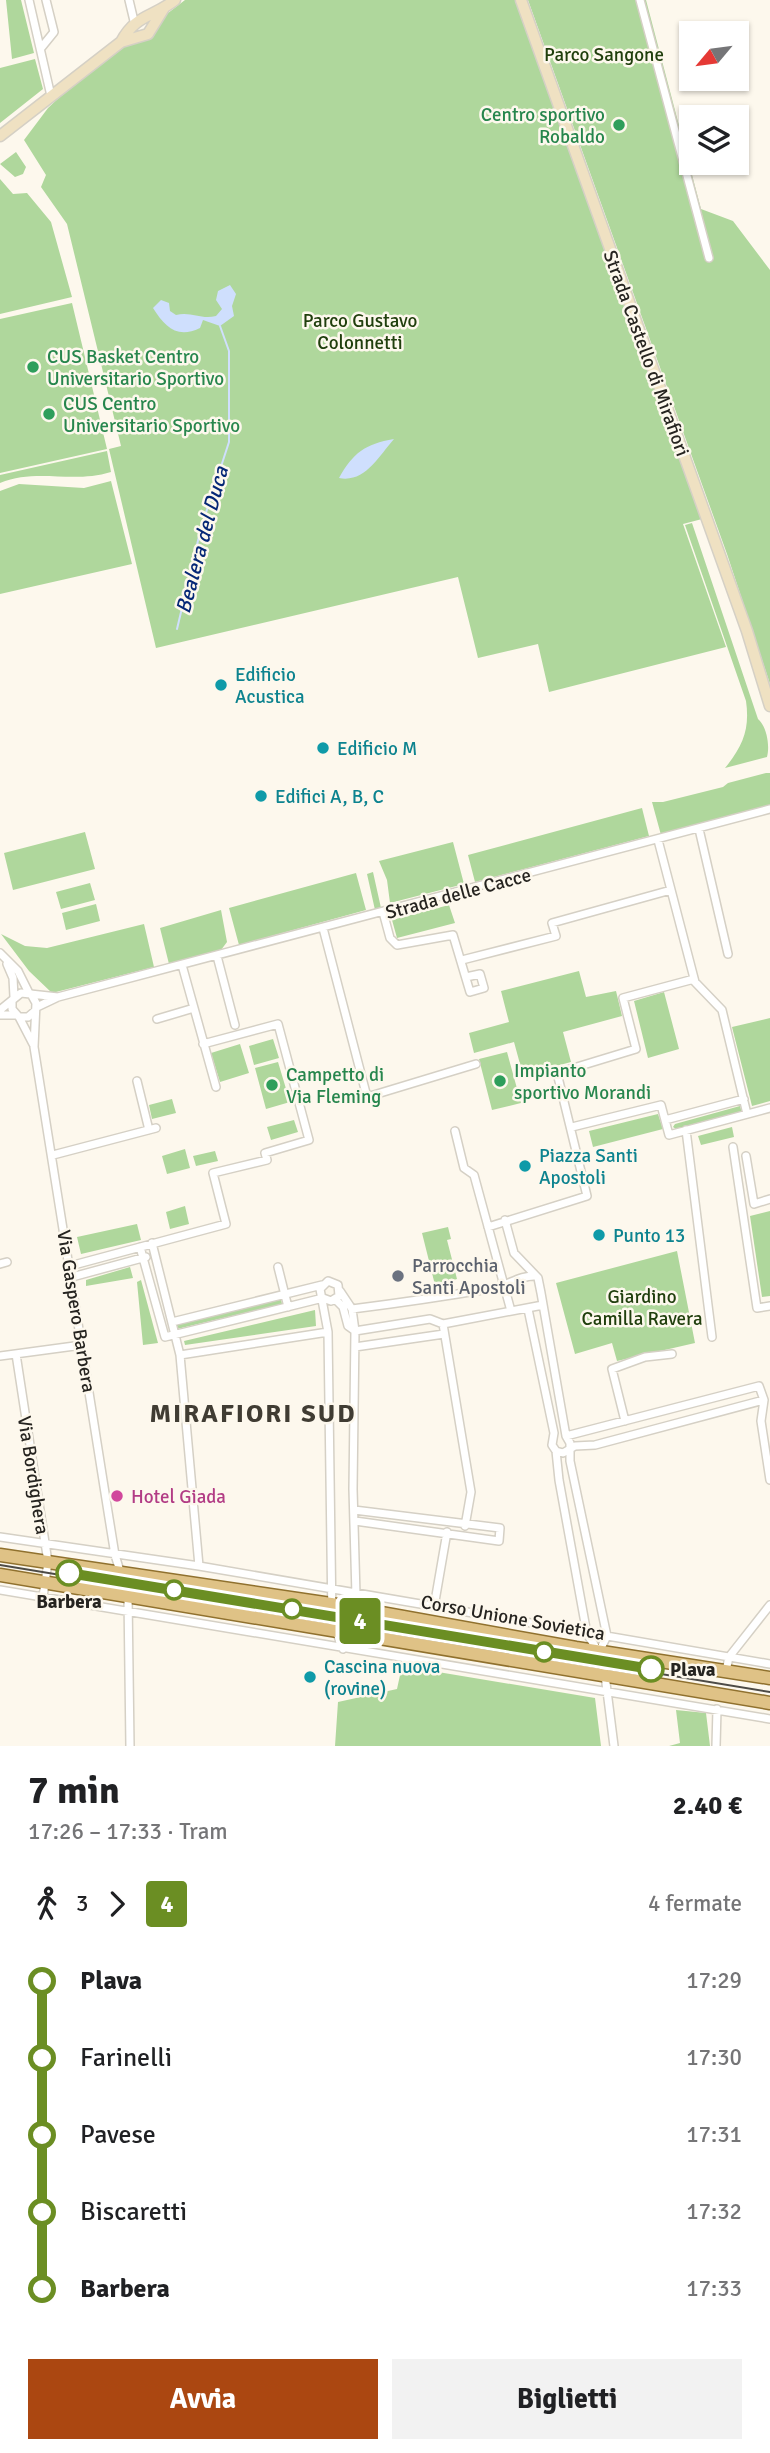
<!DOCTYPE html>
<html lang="it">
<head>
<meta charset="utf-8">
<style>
  body { margin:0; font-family:Signika,sans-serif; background:#f2f2f2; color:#202124; height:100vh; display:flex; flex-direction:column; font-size:26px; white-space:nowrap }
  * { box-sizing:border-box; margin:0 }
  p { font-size:23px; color:#757577 }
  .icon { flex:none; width:38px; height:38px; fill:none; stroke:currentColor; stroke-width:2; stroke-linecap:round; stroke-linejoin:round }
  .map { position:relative; height:1746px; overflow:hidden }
  .sheet { display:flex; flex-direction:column; background:#fff; flex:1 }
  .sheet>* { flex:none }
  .badge { padding:0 14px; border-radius:5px; font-size:24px; line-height:46px }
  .needle { width:46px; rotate:241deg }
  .tools { position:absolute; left:679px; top:21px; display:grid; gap:14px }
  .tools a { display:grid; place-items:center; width:70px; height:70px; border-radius:0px; background:#fff; box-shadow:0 2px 5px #0004; font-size:35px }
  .map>.badge { position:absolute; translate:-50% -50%; box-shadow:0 0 0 4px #fff }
  .legs { display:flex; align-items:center; gap:10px; height:77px; padding:0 28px; font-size:23px }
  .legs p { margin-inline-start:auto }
  .head { display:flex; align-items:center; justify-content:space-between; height:119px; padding:0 28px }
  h1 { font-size:38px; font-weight:800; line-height:52px }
  .primary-button { display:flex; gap:14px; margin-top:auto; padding:14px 28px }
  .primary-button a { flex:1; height:80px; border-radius:0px; background:#ab4711; color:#fff; font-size:28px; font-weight:800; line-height:80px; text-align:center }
  .primary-button a+a { background:#f2f2f2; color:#202124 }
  ul { padding:0 28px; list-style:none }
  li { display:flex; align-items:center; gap:24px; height:77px; font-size:26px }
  li i { display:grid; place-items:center; width:10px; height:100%; margin:0 9px; background:currentColor }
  li i::after { content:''; width:18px; height:18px; margin:-9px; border:5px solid; border-radius:50%; background:#fff }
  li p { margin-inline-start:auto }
  li:first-child i { background:linear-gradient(#0000 50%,currentColor 0) }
  li:last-child i { background:linear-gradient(currentColor 50%,#0000 0) }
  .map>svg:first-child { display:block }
  .green { fill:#afd79c }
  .water { fill:#cfdffd }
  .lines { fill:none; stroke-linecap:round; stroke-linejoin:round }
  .stream { stroke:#cfdffd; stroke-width:2 }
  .street-casing { stroke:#d5d0c5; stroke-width:10 }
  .secondary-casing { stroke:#d5d0c5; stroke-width:13 }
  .primary-casing { stroke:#90712e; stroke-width:15 }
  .street { stroke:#fff; stroke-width:7 }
  .secondary { stroke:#efe1c2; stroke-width:10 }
  .primary { stroke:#dfc286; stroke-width:12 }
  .tram { stroke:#4d4b46; stroke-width:2 }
  .line-1-casing { stroke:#fff; stroke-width:16 }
  .line-1 { stroke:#6b8e23; stroke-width:10 }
  .leisure-dot { fill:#2e9e5b; stroke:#fdf8ed; stroke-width:2.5 }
  .culture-dot { fill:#0f9aa8; stroke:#fdf8ed; stroke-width:2.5 }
  .worship-dot { fill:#6b7280; stroke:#fdf8ed; stroke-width:2.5 }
  .hotel-dot { fill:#d1479c; stroke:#fdf8ed; stroke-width:2.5 }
  .stop-1-dot { fill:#fff; stroke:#6b8e23; stroke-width:3.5 }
  .labels { text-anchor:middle; stroke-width:5; stroke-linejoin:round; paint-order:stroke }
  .park-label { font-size:19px; fill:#203f0d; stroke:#fdf8ed }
  .leisure-label { font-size:19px; fill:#27864d; stroke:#fdf8ed; text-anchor:start }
  .street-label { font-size:19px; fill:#262420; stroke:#fdf8ed }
  .culture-label { font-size:19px; fill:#0d838f; stroke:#fdf8ed; text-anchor:start }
  .worship-label { font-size:19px; fill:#5b616d; stroke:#fdf8ed; text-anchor:start }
  .hotel-label { font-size:19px; fill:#b23c85; stroke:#fdf8ed; text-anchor:start }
  .stop-label { font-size:19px; font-weight:bold; fill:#262420; stroke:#fdf8ed }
  .water-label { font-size:21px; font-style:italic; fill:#052776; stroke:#fdf8ed }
  .district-label { font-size:26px; font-weight:bold; letter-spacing:2px; fill:#403c33; stroke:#fdf8ed }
</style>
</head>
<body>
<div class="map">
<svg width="770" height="1746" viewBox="0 0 770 1746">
  <rect width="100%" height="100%" fill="#fdf8ed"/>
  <path class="green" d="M6,0H21L34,53L12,59Z
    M185,0H516L702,519L683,524L726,647L549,692L538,644L478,658L458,577L156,648L109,449L121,446L67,224L41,187L46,175L24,140L48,108L64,93Z
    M528,0H646L701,209L733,221L770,270V684L727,554Z
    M35,59L43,89L0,123V68Z
    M16,152L26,167L23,174L15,177L0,164Z
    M0,179L13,194L27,193L51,222L72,297L0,314Z
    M72,303L107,449L0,473V319Z
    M107,451L111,472C72,484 37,468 0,483V475Z
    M111,481L132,564L0,594V491L19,484L84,488Z
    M692,523L758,719C767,727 770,746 767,757L725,768C743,746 750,729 746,701L685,525Z
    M766,773H770V807L661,835L652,802H663L723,787L728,783Z
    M642,808L649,836L475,882L468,855Z
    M85,832L95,869L13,890L4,853Z
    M453,842L464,884L390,903L387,880L379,861Z
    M373,872L381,908L375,910L367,874Z
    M356,873L366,910L239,945L229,908Z
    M90,883L95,900L61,909L56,892Z
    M96,904L100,921L66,930L62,913Z
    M449,905L455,923L397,938L392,920Z
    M221,910L227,942L221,950L169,964L160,928Z
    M144,924L154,967L52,993L29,971L1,934L25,946L47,948Z
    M579,971L586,997L616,991L622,1016L563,1032L571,1062L523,1075L514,1042L474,1053L469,1033L509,1022L501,991Z
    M664,992L679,1049L648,1058L634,1001Z
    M770,1018V1101L752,1106L732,1027Z
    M273,1039L279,1058L254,1065L249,1046Z
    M240,1044L249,1073L220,1082L211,1053Z
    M507,1052L521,1103L492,1110L479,1059Z
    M278,1062L290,1102L266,1109L255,1068Z
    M172,1099L176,1113L152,1119L149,1105Z
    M740,1106L742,1112L676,1129L673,1127L675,1124Z
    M658,1114L663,1129L593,1147L589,1131Z
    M294,1120L298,1132L271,1140L267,1127Z
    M732,1127L734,1137L701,1145L698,1136Z
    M185,1149L190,1168L167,1174L162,1156Z
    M215,1151L218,1161L196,1166L193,1156Z
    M185,1206L189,1224L170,1229L166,1212Z
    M770,1211V1296L762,1297L750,1216Z
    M137,1224L141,1240L81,1254L77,1237Z
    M448,1227L451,1239L447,1240L457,1279L435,1285L422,1233Z
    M677,1251L695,1343L617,1361L612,1343L575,1354L556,1283Z
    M130,1267L133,1278L86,1286V1280Z
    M141,1280L158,1343L143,1345L137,1282Z
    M281,1299L282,1304L177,1329L176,1324Z
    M315,1310L316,1326L185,1345L184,1341Z
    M402,1666L595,1698L601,1746H335L338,1702L397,1689Z
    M676,1710L706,1713L710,1746H669L680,1743Z"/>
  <path class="water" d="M230,285L236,294L232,306L234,316L220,326L203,320L200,328C177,339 165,327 153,308L161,300L169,303L170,311L176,315C191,311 201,320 216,316L222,309L216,300L218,291Z
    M394,439C378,457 365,483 339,478C353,453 365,444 394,439Z"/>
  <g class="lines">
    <path class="stream" d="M177,629L201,528L229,442V351L220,326"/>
    <defs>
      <path id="street" d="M29,0L51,96
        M129,0L134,21
        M640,0L709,258
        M41,48L54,32L46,0
        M699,829L728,954
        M658,840L695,982L722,1010L747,1114
        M383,912L390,938L397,945L453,935L470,992L484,988L480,974L466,977
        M323,928L367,1097L476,1064
        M0,953L18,971L29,993
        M217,956L235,1025
        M462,960L556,936L552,923L671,890
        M7,964L13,978L14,997
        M182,965L216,1087
        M31,994L36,1003L34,1047L109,1518L115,1555L128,1597L130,1746
        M12,1002V1009L19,1017H28L35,1011
        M37,1007L58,997L770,809
        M0,1010L21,993L58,997
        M0,1015H16
        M19,1017L33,1044
        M157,1019L194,1008
        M137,1081L149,1130
        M665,1120L744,1099
        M572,1127L661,1105L669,1135L770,1108
        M686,1130L712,1337
        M455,1131L464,1168L474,1175L511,1311
        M733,1147L757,1308L770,1306
        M53,1155L156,1128
        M746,1156L754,1204L770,1199
        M505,1220L514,1253L538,1278L541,1293L566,1436L570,1443V1461L607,1636L599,1652
        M488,1227L587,1196L557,1073L636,1049L623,998L694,979
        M152,1243L180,1355L199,1566
        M140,1247L165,1337L323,1298L331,1301L339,1296L338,1285L328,1281L320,1289L328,1332L332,1620L343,1649
        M0,1264L7,1262
        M70,1266L226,1224L213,1173L267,1160L265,1153L309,1140L278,1024L203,1044
        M278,1267L288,1307
        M72,1277L146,1257
        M340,1291L352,1309L355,1331L353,1489L356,1595L350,1633
        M335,1299L343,1307L348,1326L355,1331L430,1319L443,1324L543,1305
        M352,1309C400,1303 447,1296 494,1288C509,1285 520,1275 536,1276
        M528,1309L554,1433L552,1445L556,1451L559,1480L587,1634L599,1652L605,1675L614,1746
        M172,1322L322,1285
        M443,1324L471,1492L465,1526
        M355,1347L444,1334
        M16,1354L48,1562L43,1597
        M180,1355L328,1332
        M0,1356L82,1345
        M625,1421L612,1369L645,1357L672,1354
        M566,1436L759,1386L764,1400L761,1421L770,1480
        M556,1451L563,1453L575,1446L595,1445L764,1400
        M354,1510L500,1528L499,1541L355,1521
        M0,1537L199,1566L770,1664
        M0,1590L770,1719
        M434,1607L447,1532
        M726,1671L729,1657L770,1605
        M716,1746L717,1709"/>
      <path id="secondary" d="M521,0L747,631L770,706
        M121,42C136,14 152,18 175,0
        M0,136L121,42L148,34L164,8"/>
      <path id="primary" d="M0,1555L331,1604L576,1648L770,1678
        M0,1575L770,1703"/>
    </defs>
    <use href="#street" class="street-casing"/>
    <use href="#secondary" class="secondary-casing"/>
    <use href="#primary" class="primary-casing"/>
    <use href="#street" class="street"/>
    <use href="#secondary" class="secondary"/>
    <use href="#primary" class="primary"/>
    <path class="tram" d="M0,1565L770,1692"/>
  </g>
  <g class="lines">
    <defs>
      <path id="line-1" d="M69,1573L651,1669"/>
    </defs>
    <use href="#line-1" class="line-1-casing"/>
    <use href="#line-1" class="line-1"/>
  </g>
  <g class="leisure-dot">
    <circle cx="619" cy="125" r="7"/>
    <circle cx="33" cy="367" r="7"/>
    <circle cx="49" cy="414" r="7"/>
    <circle cx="500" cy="1081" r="7"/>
    <circle cx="272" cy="1085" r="7"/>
  </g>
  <g class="culture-dot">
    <circle cx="221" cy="685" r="7"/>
    <circle cx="323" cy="748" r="7"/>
    <circle cx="261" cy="796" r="7"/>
    <circle cx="525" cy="1166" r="7"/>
    <circle cx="599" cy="1235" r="7"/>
    <circle cx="310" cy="1677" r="7"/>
  </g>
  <circle class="worship-dot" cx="398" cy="1276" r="7"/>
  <circle class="hotel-dot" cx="117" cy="1496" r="7"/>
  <g class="stop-1-dot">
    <circle cx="69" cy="1573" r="12"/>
    <circle cx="174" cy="1590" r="9"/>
    <circle cx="292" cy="1609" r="9"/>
    <circle cx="544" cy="1652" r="9"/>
    <circle cx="651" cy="1669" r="12"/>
  </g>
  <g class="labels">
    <g class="park-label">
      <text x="604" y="61">Parco Sangone</text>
      <text x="360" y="327">Parco Gustavo<tspan x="360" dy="22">Colonnetti</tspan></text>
      <text x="642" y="1303">Giardino<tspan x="642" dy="22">Camilla Ravera</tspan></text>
    </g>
    <g class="leisure-label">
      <text x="605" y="121" text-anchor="end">Centro sportivo<tspan x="605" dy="22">Robaldo</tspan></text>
      <text x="47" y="363">CUS Basket Centro<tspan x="47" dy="22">Universitario Sportivo</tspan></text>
      <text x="63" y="410">CUS Centro<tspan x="63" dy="22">Universitario Sportivo</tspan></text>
      <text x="514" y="1077">Impianto<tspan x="514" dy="22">sportivo Morandi</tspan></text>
      <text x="286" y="1081">Campetto di<tspan x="286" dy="22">Via Fleming</tspan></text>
    </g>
    <g class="street-label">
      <text transform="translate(647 353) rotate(70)" y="7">Strada Castello di Mirafiori</text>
      <text transform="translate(458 893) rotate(-15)" y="7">Strada delle Cacce</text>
      <text transform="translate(77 1311) rotate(81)" y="7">Via Gaspero Barbera</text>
      <text transform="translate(34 1475) rotate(81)" y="7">Via Bordighera</text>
      <text transform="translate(513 1617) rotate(10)" y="7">Corso Unione Sovietica</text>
    </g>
    <g class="culture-label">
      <text x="235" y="681">Edificio<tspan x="235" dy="22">Acustica</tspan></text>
      <text x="337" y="755">Edificio M</text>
      <text x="275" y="803">Edifici A, B, C</text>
      <text x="539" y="1162">Piazza Santi<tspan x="539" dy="22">Apostoli</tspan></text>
      <text x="613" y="1242">Punto 13</text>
      <text x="324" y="1673">Cascina nuova<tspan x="324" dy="22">(rovine)</tspan></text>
    </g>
    <g class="worship-label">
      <text x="412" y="1272">Parrocchia<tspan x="412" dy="22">Santi Apostoli</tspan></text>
    </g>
    <g class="hotel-label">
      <text x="131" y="1503">Hotel Giada</text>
    </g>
    <g class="stop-label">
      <text x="69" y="1608">Barbera</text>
      <text x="670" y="1676" text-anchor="start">Plava</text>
    </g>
    <g class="water-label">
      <text transform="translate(202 540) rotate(-75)" y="7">Bealera del Duca</text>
    </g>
    <g class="district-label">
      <text x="253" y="1422">MIRAFIORI SUD</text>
    </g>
  </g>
</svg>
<div class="tools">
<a><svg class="needle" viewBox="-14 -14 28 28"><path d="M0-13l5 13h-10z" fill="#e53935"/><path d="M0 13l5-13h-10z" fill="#757577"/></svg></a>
<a><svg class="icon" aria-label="layers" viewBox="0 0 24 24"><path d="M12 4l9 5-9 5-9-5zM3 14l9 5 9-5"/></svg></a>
</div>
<b class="badge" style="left:360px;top:1621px;background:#6b8e23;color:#fff">4</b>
</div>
<section class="sheet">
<div class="head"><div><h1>7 min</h1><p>17:26 – 17:33 · Tram</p></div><b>2.40 €</b></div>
<div class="legs"><svg class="icon" aria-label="walk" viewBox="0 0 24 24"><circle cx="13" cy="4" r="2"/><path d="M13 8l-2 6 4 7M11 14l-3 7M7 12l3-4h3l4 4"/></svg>3<svg class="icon" aria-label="forward" viewBox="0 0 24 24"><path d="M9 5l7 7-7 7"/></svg><b class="badge" style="background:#6b8e23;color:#fff">4</b><p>4 fermate</p></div>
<ul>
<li><i style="color:#6b8e23"></i><b>Plava</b><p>17:29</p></li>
<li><i style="color:#6b8e23"></i><span>Farinelli</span><p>17:30</p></li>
<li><i style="color:#6b8e23"></i><span>Pavese</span><p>17:31</p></li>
<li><i style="color:#6b8e23"></i><span>Biscaretti</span><p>17:32</p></li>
<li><i style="color:#6b8e23"></i><b>Barbera</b><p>17:33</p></li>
</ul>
<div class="primary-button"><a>Avvia</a><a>Biglietti</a></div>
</section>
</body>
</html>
